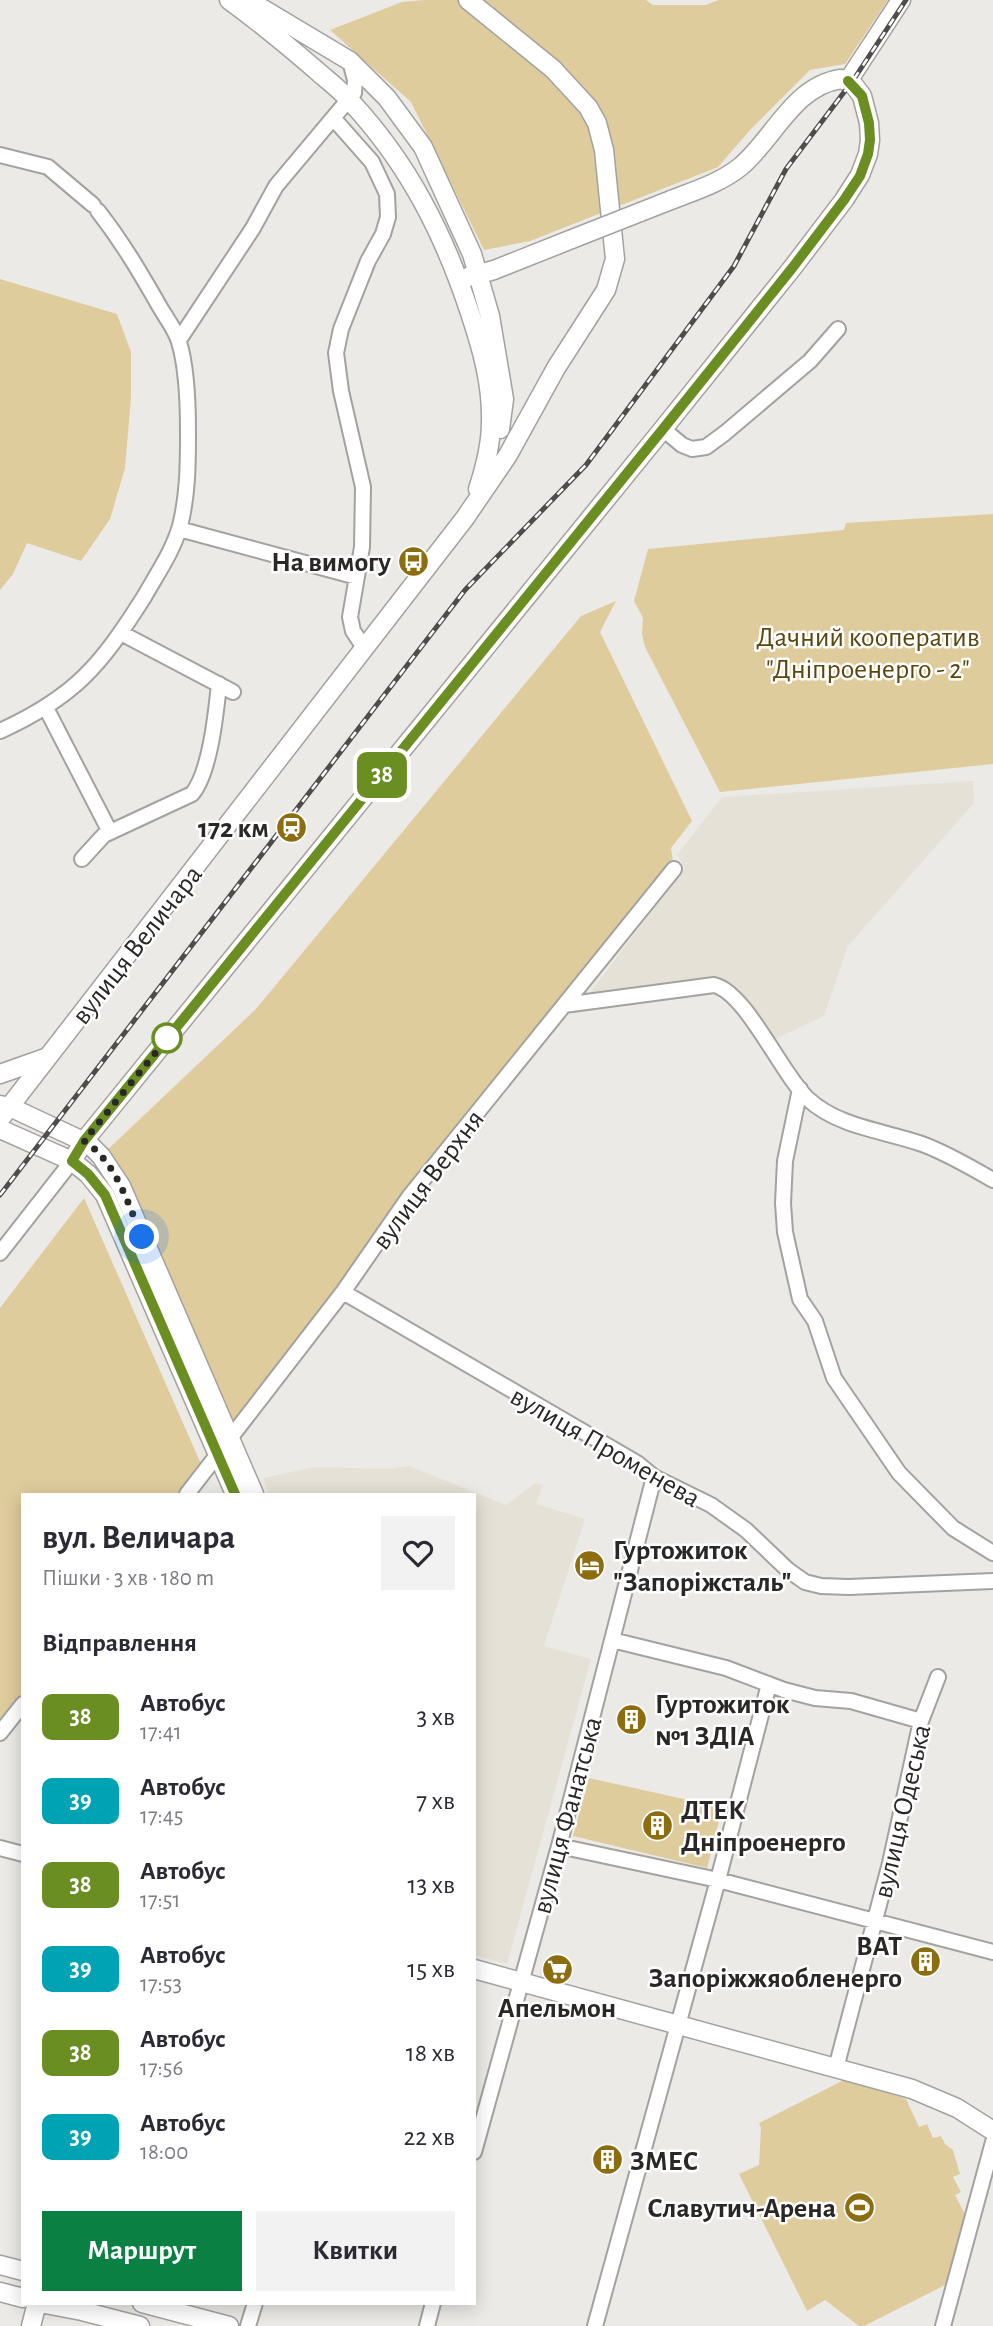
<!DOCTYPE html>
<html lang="uk">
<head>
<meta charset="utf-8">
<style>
  body { margin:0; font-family:"Alegreya Sans",sans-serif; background:#f2f2f3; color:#2b2b33; height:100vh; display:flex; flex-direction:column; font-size:26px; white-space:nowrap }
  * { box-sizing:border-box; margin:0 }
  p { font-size:23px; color:#7c7c81 }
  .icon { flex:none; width:38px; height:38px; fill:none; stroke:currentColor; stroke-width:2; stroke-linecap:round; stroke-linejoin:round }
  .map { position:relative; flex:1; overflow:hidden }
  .side { position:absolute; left:21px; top:1493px; width:455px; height:812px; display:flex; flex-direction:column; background:#fff; border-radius:0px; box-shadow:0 4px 18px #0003 }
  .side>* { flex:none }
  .badge { padding:0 14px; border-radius:10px; font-size:24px; line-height:46px }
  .you { position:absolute; width:35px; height:35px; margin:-18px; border:5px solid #fff; border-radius:50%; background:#1a73e8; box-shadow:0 0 0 10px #1a73e833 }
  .map>.badge { position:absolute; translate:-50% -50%; box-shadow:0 0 0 4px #fff }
  h2 { padding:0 21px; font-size:26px; line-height:63px }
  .round { display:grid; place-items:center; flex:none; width:74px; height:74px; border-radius:0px; background:#f2f2f3 }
  .overview { display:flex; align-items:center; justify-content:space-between; height:119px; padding:0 21px }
  h1 { font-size:33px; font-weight:700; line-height:52px }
  .cta { display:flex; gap:14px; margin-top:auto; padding:14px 21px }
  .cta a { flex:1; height:80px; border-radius:0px; background:#0b8043; color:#fff; font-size:28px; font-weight:700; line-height:80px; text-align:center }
  .cta a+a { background:#f2f2f3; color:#2b2b33 }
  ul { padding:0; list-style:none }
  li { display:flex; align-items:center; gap:21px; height:84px; padding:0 21px }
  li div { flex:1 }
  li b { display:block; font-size:26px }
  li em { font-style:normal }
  li .badge { min-width:77px; font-weight:700; text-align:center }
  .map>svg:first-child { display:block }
  .built { fill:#e5e1d6 }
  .green { fill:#dfcc9d }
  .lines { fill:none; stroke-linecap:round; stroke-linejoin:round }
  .minor-casing { stroke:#a3a29f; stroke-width:18 }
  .major-casing { stroke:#a3a29f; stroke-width:21 }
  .minor { stroke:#fff; stroke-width:14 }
  .major { stroke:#fff; stroke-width:18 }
  .rail-casing { stroke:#4e4d4c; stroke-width:5 }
  .rail { stroke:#fff; stroke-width:2.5; stroke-dasharray:8; stroke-linecap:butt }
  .major-bridge-casing { stroke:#a3a29f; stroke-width:21; stroke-linecap:butt }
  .major-bridge { stroke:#fff; stroke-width:18 }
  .line-casing { stroke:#fff; stroke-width:16 }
  .line { stroke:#6b8e23; stroke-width:10 }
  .walk { stroke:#292827; stroke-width:7; stroke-dasharray:0 12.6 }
  .stop-dot { fill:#fff; stroke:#6b8e23; stroke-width:3.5 }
  .labels { text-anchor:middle; stroke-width:5; stroke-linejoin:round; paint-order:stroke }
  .poi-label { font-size:28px; font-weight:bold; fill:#292827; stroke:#fff; text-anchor:end }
  .park-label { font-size:28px; fill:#5b470e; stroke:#fff }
  .street-label { font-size:28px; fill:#292827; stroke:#fff }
</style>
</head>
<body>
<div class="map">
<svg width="993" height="2326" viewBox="0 0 993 2326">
  <rect width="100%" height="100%" fill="#ebeae7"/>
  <path class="built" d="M973,781L974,803L848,946L824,1016L774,1040L742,994L720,981L586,998L685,868L677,855L722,797Z
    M409,1466L506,1505L535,1483L543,1485L536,1504L585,1519L544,1646L591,1659L507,1964L474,1955V1494H269L263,1478L315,1467L389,1469Z"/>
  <path class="green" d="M425,0H646L653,5H706L719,0H888L845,64L810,70L751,129L718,167L530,241L484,250L411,102L330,30L402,2Z
    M0,279L117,314L131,352V398L125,468L110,519L81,561L27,543L13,574L0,590Z
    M993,514V764L720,792L645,647L642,634L643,618L634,601L648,549L844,530L846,523Z
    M616,601L600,632L692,821L671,848L674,869L230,1439L101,1156L256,1009L581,616Z
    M84,1198L201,1464L177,1494H23V1693L0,1722V1308Z
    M589,1778L715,1806L720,1817L707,1868L573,1836Z
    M852,2076L855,2082L906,2099L919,2127L927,2124L933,2138L941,2136L945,2144L953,2150L960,2174L953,2177L961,2192L955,2195L968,2220L955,2280L864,2326H859L825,2300L807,2311L739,2174L759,2165L761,2128L759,2123Z"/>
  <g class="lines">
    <defs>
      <path id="minor" d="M334,119L372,162L387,194L388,217L383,234L368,261L341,329L336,353L341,391L363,487L362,547L350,617L353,631L365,649
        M0,155L48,167L93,205
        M179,340L253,228L276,186L354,93L355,80L350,61
        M663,429L682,445L692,449L706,447L725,433L810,361L838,329
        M179,529L357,577
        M121,633L233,692
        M46,708L110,832
        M0,731C75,697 101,665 144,597C157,574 173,551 180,526C188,494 188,463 188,431C188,404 187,368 179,342C176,331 167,319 161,309C141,274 123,243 98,211
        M82,859L104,835L192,794C210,773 216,713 219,684
        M564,1005L714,985C746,992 782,1075 808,1099C838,1127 885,1131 922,1144C947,1153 970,1167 993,1180
        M800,1089L785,1161L783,1203L785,1232L800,1299L815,1321L834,1378L899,1473L953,1528L993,1553
        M0,1253L72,1161
        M343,1292L637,1463L654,1477L711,1505L746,1530L788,1570L805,1582L821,1586L849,1587L993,1581
        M187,1494L343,1292L409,1197L674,869
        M612,1640L726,1668L784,1690L815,1698L851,1701L921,1721
        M0,1733L23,1704
        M559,1846L718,1880L993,1952
        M0,1848L23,1854
        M836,2068L890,1863L921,1721L938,1677
        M474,2152L559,1846L654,1477
        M248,2326L255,2303
        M427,2326L433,2303
        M595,2326L718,1880L769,1684
        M943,2326L993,2142"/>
      <path id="major" d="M229,0C259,22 287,45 316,70C327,80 341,90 351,102C408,163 444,234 470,313C482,349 492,384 491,422C491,445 485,468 478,489
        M248,0L350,61L387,98L423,147L472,254L490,316L504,399L500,429
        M848,81L901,0
        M468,277L494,270L572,239
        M0,1074L48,1057
        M0,1105L10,1107L89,1144L101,1156L121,1186L254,1494
        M0,1119L465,518L508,455L556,368L606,290L615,259L604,150L597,123L588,107L553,69L468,0
        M0,1129L72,1161L88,1174L105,1195L235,1494
        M72,1161L84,1141L663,429L793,267L844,200L860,175L868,154L870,140L869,123L862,96L853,84L841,79C793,86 774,139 740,167C720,183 694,191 671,200
        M474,1969L912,2089L957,2108L993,2131
        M0,2265L23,2271
        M0,2292L23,2298
        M40,2303L82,2311L140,2326
        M142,2303L229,2326
        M31,2326L37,2303"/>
    </defs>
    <use href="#minor" class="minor-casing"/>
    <use href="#major" class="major-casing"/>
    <use href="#minor" class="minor"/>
    <use href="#major" class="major"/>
    <defs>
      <path id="rail" d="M0,1195L465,590L586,465L734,266L786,169L854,79L906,0"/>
    </defs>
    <use href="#rail" class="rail-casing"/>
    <use href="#rail" class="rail"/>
    <defs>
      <path id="major-bridge" d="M572,239L671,200"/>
    </defs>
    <use href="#major-bridge" class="major-bridge-casing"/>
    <use href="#major-bridge" class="major-bridge"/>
  </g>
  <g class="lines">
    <defs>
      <path id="line" d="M235,1494L105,1195L88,1174L72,1161L84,1141L663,429L793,267L844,200L860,176L868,154L870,140L869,123L862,96L848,81"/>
    </defs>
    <use href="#line" class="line-casing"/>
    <use href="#line" class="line"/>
    <path class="walk" d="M142,1237C128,1204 116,1161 84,1141L170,1035L167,1038"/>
  </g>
  <defs>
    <symbol id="bus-disc" viewBox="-11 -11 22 22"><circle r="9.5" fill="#8c6d0f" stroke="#fff"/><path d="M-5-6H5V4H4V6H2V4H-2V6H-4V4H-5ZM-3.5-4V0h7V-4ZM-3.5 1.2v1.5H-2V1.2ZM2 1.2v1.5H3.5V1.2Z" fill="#fff"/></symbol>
    <symbol id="station-disc" viewBox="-11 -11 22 22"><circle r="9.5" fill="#8c6d0f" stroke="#fff"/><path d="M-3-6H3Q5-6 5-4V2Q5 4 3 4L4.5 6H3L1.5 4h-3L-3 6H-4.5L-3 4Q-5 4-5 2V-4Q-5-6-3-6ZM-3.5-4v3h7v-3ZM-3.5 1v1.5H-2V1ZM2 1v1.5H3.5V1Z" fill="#fff"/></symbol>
    <symbol id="hotel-disc" viewBox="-11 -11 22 22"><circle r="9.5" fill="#8c6d0f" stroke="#fff"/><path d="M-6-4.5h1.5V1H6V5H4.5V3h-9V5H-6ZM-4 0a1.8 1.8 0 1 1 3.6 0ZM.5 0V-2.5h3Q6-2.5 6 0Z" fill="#fff"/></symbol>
    <symbol id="building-disc" viewBox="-11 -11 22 22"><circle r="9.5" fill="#8c6d0f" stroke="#fff"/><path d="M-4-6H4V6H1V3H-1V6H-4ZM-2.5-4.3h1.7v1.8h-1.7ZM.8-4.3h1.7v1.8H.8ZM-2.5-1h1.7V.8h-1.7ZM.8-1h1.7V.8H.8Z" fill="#fff"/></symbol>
    <symbol id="supermarket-disc" viewBox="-11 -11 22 22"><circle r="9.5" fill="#8c6d0f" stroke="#fff"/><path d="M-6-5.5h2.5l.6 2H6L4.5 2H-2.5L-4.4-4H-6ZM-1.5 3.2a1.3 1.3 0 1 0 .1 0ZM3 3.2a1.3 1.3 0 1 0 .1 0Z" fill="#fff"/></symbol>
    <symbol id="stadium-disc" viewBox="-11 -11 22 22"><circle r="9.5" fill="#8c6d0f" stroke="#fff"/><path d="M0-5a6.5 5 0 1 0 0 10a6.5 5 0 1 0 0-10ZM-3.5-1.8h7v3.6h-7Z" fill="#fff"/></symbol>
  </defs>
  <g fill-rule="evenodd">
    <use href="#bus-disc" x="396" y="544" width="35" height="35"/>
    <use href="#station-disc" x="274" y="810" width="35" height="35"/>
    <use href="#hotel-disc" x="572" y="1548" width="35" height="35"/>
    <use href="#building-disc" x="614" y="1702" width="35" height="35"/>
    <use href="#building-disc" x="640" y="1808" width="35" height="35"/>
    <use href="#building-disc" x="908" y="1944" width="35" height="35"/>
    <use href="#supermarket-disc" x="540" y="1952" width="35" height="35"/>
    <use href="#building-disc" x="590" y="2142" width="35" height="35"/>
    <use href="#stadium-disc" x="842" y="2190" width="35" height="35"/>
  </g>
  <circle class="stop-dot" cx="167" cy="1038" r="14"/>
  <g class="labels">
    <g class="poi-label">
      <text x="391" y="571">На вимогу</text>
      <text x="269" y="837">172 км</text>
      <text x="613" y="1559" text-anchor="start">Гуртожиток<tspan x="613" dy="32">"Запоріжсталь"</tspan></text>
      <text x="655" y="1713" text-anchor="start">Гуртожиток<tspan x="655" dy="32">№1 ЗДІА</tspan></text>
      <text x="681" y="1819" text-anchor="start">ДТЕК<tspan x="681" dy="32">Дніпроенерго</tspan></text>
      <text x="902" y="1955">ВАТ<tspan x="902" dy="32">Запоріжжяобленерго</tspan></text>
      <text x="557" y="2017" text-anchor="middle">Апельмон</text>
      <text x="630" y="2170" text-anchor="start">ЗМЕС</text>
      <text x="836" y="2217">Славутич-Арена</text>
    </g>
    <g class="park-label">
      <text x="868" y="646">Дачний кооператив<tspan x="868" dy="32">"Дніпроенерго - 2"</tspan></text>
    </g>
    <g class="street-label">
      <text transform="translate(136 944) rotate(-52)" y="10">вулиця Величара</text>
      <text transform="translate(427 1179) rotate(-53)" y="10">вулиця Верхня</text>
      <text transform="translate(606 1446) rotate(30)" y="10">вулиця Променева</text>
      <text transform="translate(901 1811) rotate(-77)" y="10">вулиця Одеська</text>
      <text transform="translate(566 1815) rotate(-75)" y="10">вулиця Фанатська</text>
    </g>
  </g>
</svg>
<div class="you" style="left:142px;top:1237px"></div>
<b class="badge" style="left:382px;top:775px;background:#6b8e23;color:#fff">38</b>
<section class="side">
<div class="overview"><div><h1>вул. Величара</h1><p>Пішки · 3 хв · 180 m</p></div><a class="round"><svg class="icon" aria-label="heart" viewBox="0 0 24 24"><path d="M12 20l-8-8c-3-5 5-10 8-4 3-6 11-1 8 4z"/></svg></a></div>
<h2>Відправлення</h2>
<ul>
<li><span class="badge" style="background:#6b8e23;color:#fff">38</span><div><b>Автобус</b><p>17:41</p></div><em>3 хв</em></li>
<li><span class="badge" style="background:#00a3b4;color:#fff">39</span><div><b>Автобус</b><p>17:45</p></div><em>7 хв</em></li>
<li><span class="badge" style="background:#6b8e23;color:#fff">38</span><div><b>Автобус</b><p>17:51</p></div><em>13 хв</em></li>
<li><span class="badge" style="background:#00a3b4;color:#fff">39</span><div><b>Автобус</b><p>17:53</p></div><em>15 хв</em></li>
<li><span class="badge" style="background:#6b8e23;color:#fff">38</span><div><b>Автобус</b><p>17:56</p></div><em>18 хв</em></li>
<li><span class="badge" style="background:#00a3b4;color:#fff">39</span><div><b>Автобус</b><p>18:00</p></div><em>22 хв</em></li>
</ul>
<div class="cta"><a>Маршрут</a><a>Квитки</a></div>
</section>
</div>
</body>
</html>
